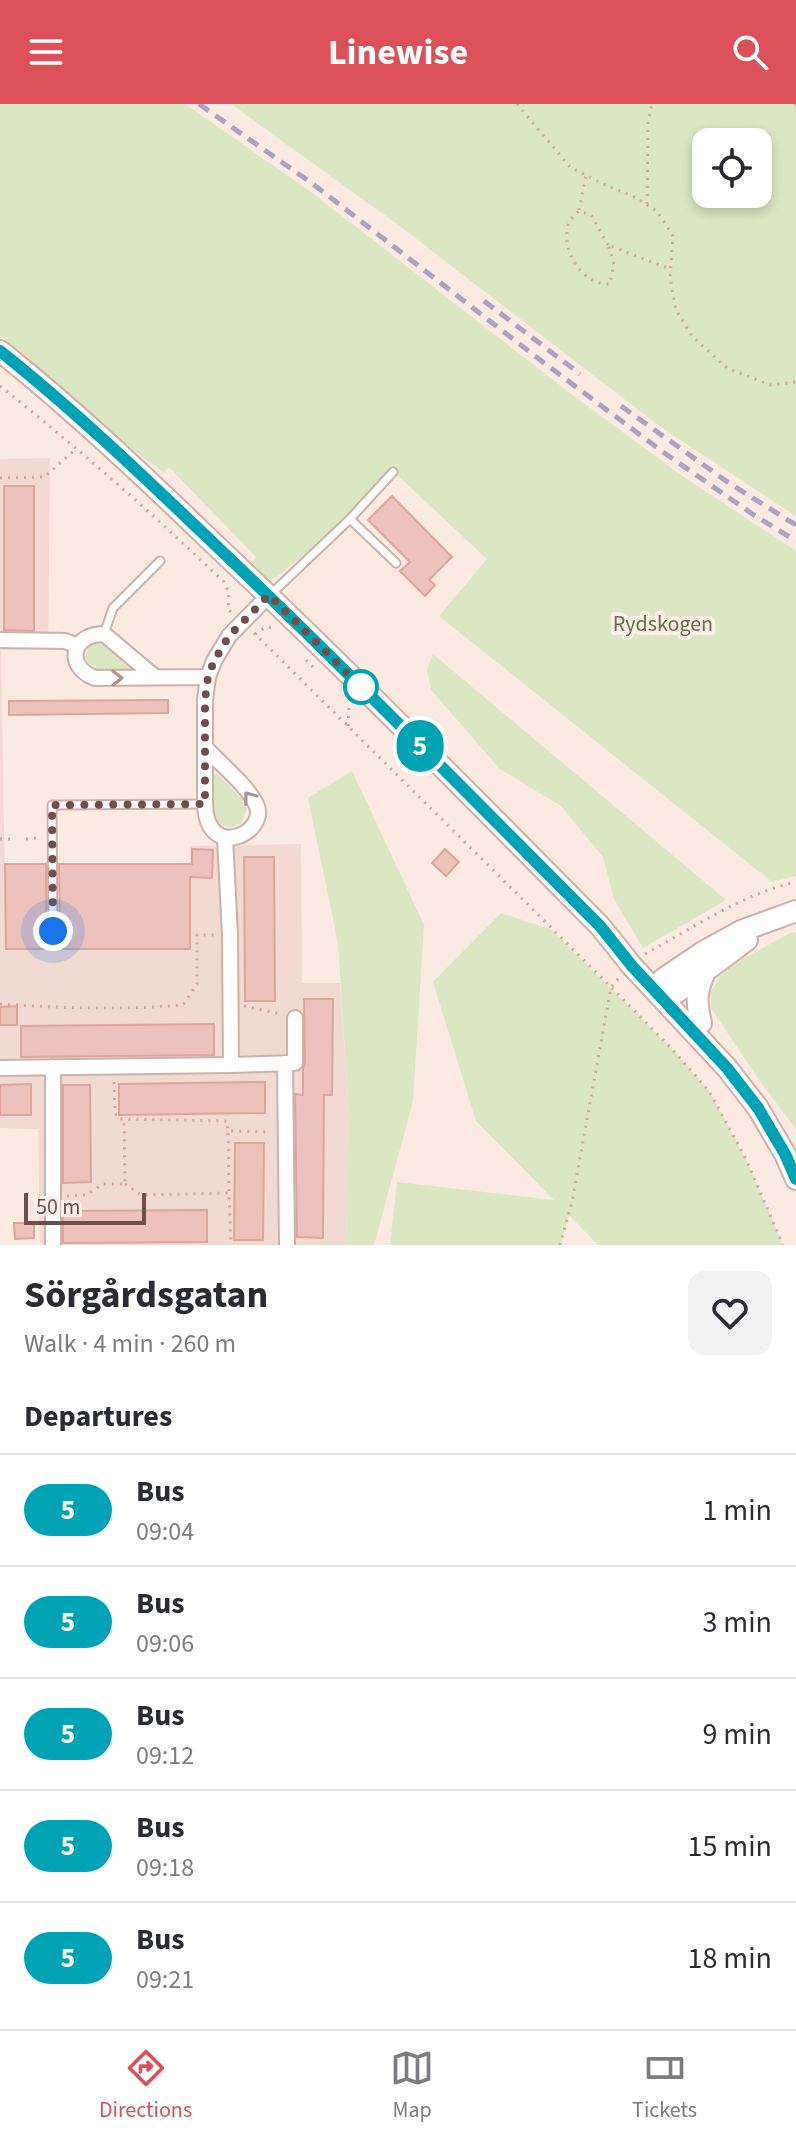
<!DOCTYPE html>
<html lang="en">
<head>
<meta charset="utf-8">
<style>
  body { margin:0; font-family:"Source Sans 3",sans-serif; background:#f2f2f3; color:#2b2b33; height:100vh; display:flex; flex-direction:column; font-size:30px; white-space:nowrap }
  * { box-sizing:border-box; margin:0 }
  p { font-size:26px; color:#7c7c81 }
  .icon { flex:none; width:44px; height:44px; fill:none; stroke:currentColor; stroke-width:2; stroke-linecap:round; stroke-linejoin:round }
  .map { position:relative; height:1141px; overflow:hidden }
  .details { display:flex; flex-direction:column; background:#fff; flex:1 }
  .details>* { flex:none }
  .badge { padding:0 16px; border-radius:26px; font-size:28px; line-height:52px }
  .fabs { position:absolute; left:692px; top:24px; display:grid; gap:16px }
  .fabs a { display:grid; place-items:center; width:80px; height:80px; border-radius:16px; background:#fff; box-shadow:0 4px 12px #0003; font-size:40px }
  .scale { position:absolute; left:24px; bottom:20px; width:122px; box-sizing:border-box; padding-left:8px; border:4px solid #6f4e4b; border-top:0; font-size:22px; line-height:28px; white-space:nowrap; color:#6f4e4b; -webkit-text-stroke:6px #fdefe8; paint-order:stroke }
  .you { position:absolute; width:40px; height:40px; margin:-20px; border:6px solid #fff; border-radius:50%; background:#1a73e8; box-shadow:0 0 0 12px #1a73e833 }
  .map>.badge { position:absolute; translate:-50% -50%; box-shadow:0 0 0 4px #fff }
  h2 { padding:0 24px; font-size:30px; line-height:72px }
  .round { display:grid; place-items:center; flex:none; width:84px; height:84px; border-radius:16px; background:#f2f2f3 }
  .head { display:flex; align-items:center; justify-content:space-between; height:136px; padding:0 24px }
  h1 { font-size:38px; font-weight:700; line-height:60px }
  ul { padding:0; list-style:none }
  li { display:flex; align-items:center; gap:24px; height:112px; padding:0 24px; border-top:2px solid #e1e1e2 }
  li div { flex:1 }
  li b { display:block; font-size:30px }
  li em { font-style:normal }
  li .badge { min-width:88px; font-weight:700; text-align:center }
  header { display:flex; justify-content:space-between; align-items:center; height:104px; padding:0 24px; background:#db5059; color:#fff; font-size:36px; font-weight:700 }
  .dock { display:flex; justify-content:space-around; align-items:center; height:112px; border-top:2px solid #e1e1e2; background:#fff; font-size:22px; color:#7c7c81 }
  .dock a { display:grid; justify-items:center; gap:4px }
  .dock .active { color:#db5059 }
  .map>svg:first-child { display:block }
  .residential { fill:#f1dad1 }
  .green { fill:#dbe6c2; fill-rule:evenodd }
  .building { fill:#edc2bc; stroke:#dea49e; stroke-width:2 }
  .lines { fill:none; stroke-linecap:round; stroke-linejoin:round }
  .lane-casing { stroke:#ccb2ad; stroke-width:11 }
  .street-casing { stroke:#ccb2ad; stroke-width:18 }
  .secondary-casing { stroke:#cfb0aa; stroke-width:24 }
  .path { stroke:#d1a5a0; stroke-width:3; stroke-dasharray:2 6; stroke-linecap:butt }
  .lane { stroke:#fff; stroke-width:7 }
  .street { stroke:#fff; stroke-width:14 }
  .secondary { stroke:#fff; stroke-width:20 }
  .rail { stroke:#aba3c2; stroke-width:5; stroke-dasharray:12 8; stroke-linecap:butt }
  .oneway { stroke:#a99593 }
  .line-casing { stroke:#fff; stroke-width:18 }
  .line { stroke:#00a3b4; stroke-width:12 }
  .walk { stroke:#6f4e4b; stroke-width:8; stroke-dasharray:0 14.4 }
  .stop-dot { fill:#fff; stroke:#00a3b4; stroke-width:4 }
  .labels { text-anchor:middle; stroke-width:8; stroke-linejoin:round; paint-order:stroke }
  .park-label { font-size:22px; fill:#607544; stroke:#fdefe8 }
</style>
</head>
<body>
<header><svg class="icon" aria-label="menu" viewBox="0 0 24 24"><path d="M4 6h16M4 12h16M4 18h16"/></svg>Linewise<svg class="icon" aria-label="search" viewBox="0 0 24 24"><circle cx="10" cy="10" r="6"/><path d="M15 15l6 6"/></svg></header>
<div class="map">
<svg width="796" height="1141" viewBox="0 0 796 1141">
  <rect width="100%" height="100%" fill="#faeae2"/>
  <path class="residential" d="M50,354L48,545L1,546L6,844L189,845L190,742L301,740L302,879H340L349,1009L346,1141H43L40,1138L38,1025L0,1024V355Z"/>
  <path class="green" d="M0,0H185L311,88L570,289L678,369L796,447V772L772,778L439,512L487,455L394,368L350,415L271,477L252,459L256,453L169,363L164,369C106,327 56,275 0,231Z
    M231,0H796V412L662,324L397,120ZM706,38H758V90H706Z
    M95,539C109,539 120,556 130,565C113,566 92,571 85,553L89,542Z
    M433,550L726,796L643,844L614,795L603,753L561,702L500,665L431,586L427,566Z
    M352,667L424,821L413,997L374,1141H346L349,1009L338,839L308,694Z
    M213,670H217L244,697L247,705L241,720C231,725 225,723 215,716Z
    M501,809L552,826L673,946L709,987L746,1055L783,1141H598L569,1111L560,1141H390L397,1078L554,1096L476,1017L433,878Z
    M796,828V1025L759,976L711,904V887L719,873L734,860L788,830Z"/>
  <path class="building" d="M4,382H34V527L4,526Z
    M392,392L452,453L429,476L435,481L425,492L400,467L410,458L368,416Z
    M168,596V609L9,611V597Z
    M192,745L213,746L212,774L190,773V845H6L5,760H46V827L49,832L54,833L58,831L60,827L59,760H192Z
    M445,745L459,758L446,772L432,759Z
    M244,753H274L275,897H245Z
    M304,895H333L332,991H324L323,1134L297,1133L295,990L303,991V965L305,959Z
    M17,902V921H0V903Z
    M214,920V951L21,953V922Z
    M265,978V1009L119,1011V980Z
    M31,980V1011H0V981Z
    M63,981H90L91,1078L63,1079Z
    M235,1039H264L263,1136H234Z
    M207,1106V1138L63,1139V1107Z
    M14,1119H34V1134L15,1135Z"/>
  <g class="lines">
    <defs>
      <path id="lane" d="M350,415L393,368
        M270,491L350,415L396,459
        M104,530L113,504L160,457
        M53,827L52,701L204,700"/>
      <path id="street" d="M0,536L65,537L78,542
        M155,573L104,530C71,530 65,563 95,574L208,573
        M206,644C221,661 246,680 256,700C270,728 207,759 205,700V596L208,573L214,557L229,532L269,491
        M225,734L230,831L231,961L295,959V914
        M285,959L287,1141
        M53,963V1141
        M0,964L231,961"/>
      <path id="secondary" d="M0,247C74,306 144,372 212,438C345,563 472,693 600,822L632,862L727,964L758,1004L785,1050L796,1075
        M660,891L663,875L703,848L741,827L796,807
        M660,891L676,889L747,836
        M701,919C696,898 696,887 705,868"/>
    </defs>
    <use href="#lane" class="lane-casing"/>
    <use href="#street" class="street-casing"/>
    <use href="#secondary" class="secondary-casing"/>
    <path class="path" d="M517,0L570,63L607,82L633,92L657,107L673,132L670,174L676,206L692,232L727,264L770,281L796,278
      M795,0L796,1
      M647,100L648,18L652,0
      M579,106L586,71
      M608,141L591,111L579,107C575,111 569,116 568,122C561,147 583,182 610,180L614,160L608,141L670,165
      M0,282C78,344 152,409 224,478L229,489L228,505L231,508
      M0,374L44,373L77,344
      M254,529L611,883L673,946L709,987L746,1055L783,1141
      M255,530L266,523L273,524
      M306,556L313,563
      M348,622L349,599
      M0,735H16
      M26,735L42,733
      M645,850C695,823 740,791 796,778
      M0,900C61,904 122,906 183,901L197,880V831H214
      M244,902L280,910
      M114,978L115,1009L118,1015L227,1017L228,1027L270,1028
      M228,1029L229,1089
      M125,1080L141,1091L229,1089L231,1141
      M67,1092L86,1091L103,1080H125L124,1017
      M560,1141L572,1098L611,883L619,874"/>
    <use href="#lane" class="lane"/>
    <use href="#street" class="street"/>
    <use href="#secondary" class="secondary"/>
    <path class="rail" d="M199,0L313,80L535,252L663,348L751,409L796,437
      M484,197L580,270
      M621,302L729,379L796,421"/>
  </g>
  <defs><path id="oneway-chevron" d="M-2-3.5L2.5 0L-2 3.5" fill="none" stroke-width="1.6" stroke-linecap="round" stroke-linejoin="round" transform="scale(2)"/></defs>
  <g class="oneway">
    <use href="#oneway-chevron" transform="translate(117 574) rotate(-1)"/>
    <use href="#oneway-chevron" transform="translate(249 693) rotate(-127)"/>
  </g>
  <g class="lines">
    <defs>
      <path id="line" d="M0,247C73,305 141,370 208,434C341,560 470,692 600,822L632,862L727,964L758,1004L785,1050L796,1075"/>
    </defs>
    <use href="#line" class="line-casing"/>
    <use href="#line" class="line"/>
    <path class="walk" d="M53,827L52,701L205,700V596L208,573L214,557L229,532L269,491L361,583"/>
  </g>
  <circle class="stop-dot" cx="361" cy="583" r="16"/>
  <g class="labels">
    <g class="park-label">
      <text x="663" y="527">Rydskogen</text>
    </g>
  </g>
</svg>
<div class="fabs">
<a><svg class="icon" aria-label="locate" viewBox="0 0 24 24"><circle cx="12" cy="12" r="6"/><path d="M12 2v4M12 18v4M2 12h4M18 12h4"/></svg></a>
</div>
<div class="scale">50 m</div>
<div class="you" style="left:53px;top:827px"></div>
<b class="badge" style="left:420px;top:642px;background:#00a3b4;color:#fff">5</b>
</div>
<section class="details">
<div class="head"><div><h1>Sörgårdsgatan</h1><p>Walk · 4 min · 260 m</p></div><a class="round"><svg class="icon" aria-label="heart" viewBox="0 0 24 24"><path d="M12 20l-8-8c-3-5 5-10 8-4 3-6 11-1 8 4z"/></svg></a></div>
<h2>Departures</h2>
<ul>
<li><span class="badge" style="background:#00a3b4;color:#fff">5</span><div><b>Bus</b><p>09:04</p></div><em>1 min</em></li>
<li><span class="badge" style="background:#00a3b4;color:#fff">5</span><div><b>Bus</b><p>09:06</p></div><em>3 min</em></li>
<li><span class="badge" style="background:#00a3b4;color:#fff">5</span><div><b>Bus</b><p>09:12</p></div><em>9 min</em></li>
<li><span class="badge" style="background:#00a3b4;color:#fff">5</span><div><b>Bus</b><p>09:18</p></div><em>15 min</em></li>
<li><span class="badge" style="background:#00a3b4;color:#fff">5</span><div><b>Bus</b><p>09:21</p></div><em>18 min</em></li>
</ul>
</section>
<nav class="dock">
<a class="active"><svg class="icon" aria-label="directions" viewBox="0 0 24 24"><path d="M12 3l9 9-9 9-9-9zM9 14v-3h6M13 9l2 2-2 2"/></svg>Directions</a>
<a><svg class="icon" aria-label="map" viewBox="0 0 24 24"><path d="M3 6l6-2 6 2 6-2v14l-6 2-6-2-6 2zM9 4v14M15 6v14"/></svg>Map</a>
<a><svg class="icon" aria-label="tickets" viewBox="0 0 24 24"><path d="M3 7h18v10H3zM15 7v10"/></svg>Tickets</a>
</nav>
</body>
</html>
